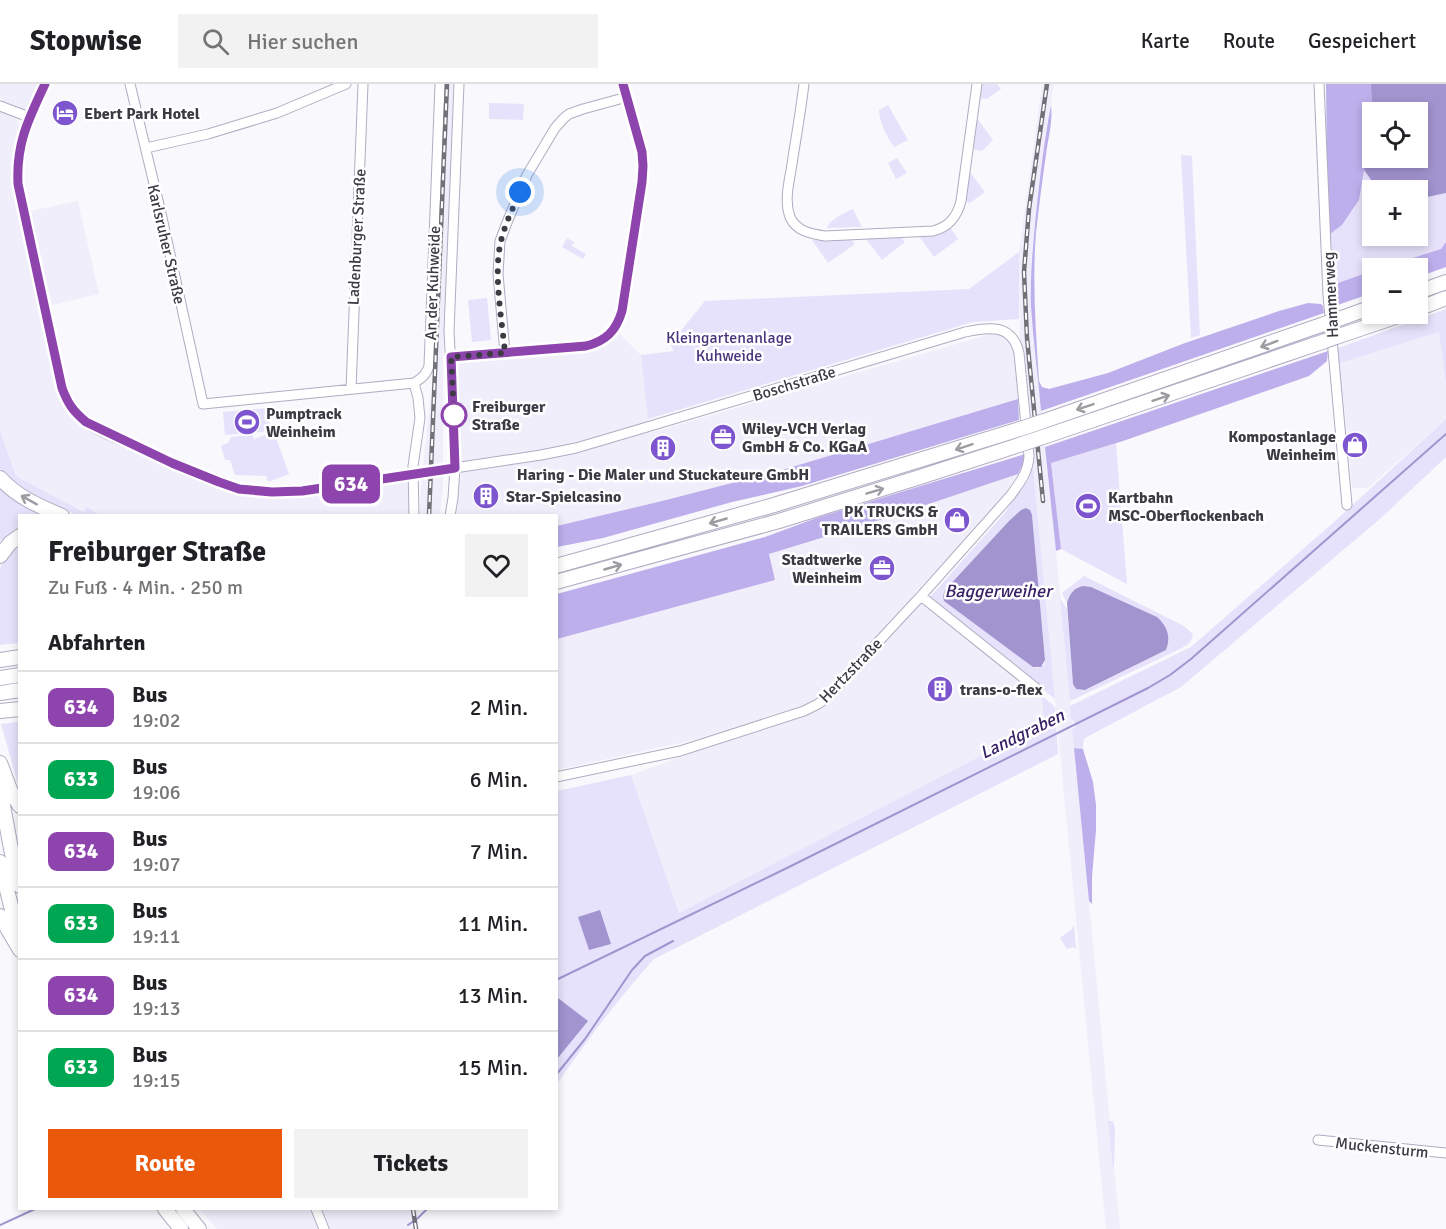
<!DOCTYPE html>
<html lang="de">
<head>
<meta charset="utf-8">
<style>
  body { margin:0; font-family:Signika,sans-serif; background:#f2f2f2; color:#202124; height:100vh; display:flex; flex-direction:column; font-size:22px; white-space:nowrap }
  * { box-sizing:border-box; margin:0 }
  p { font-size:20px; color:#757577 }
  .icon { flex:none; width:33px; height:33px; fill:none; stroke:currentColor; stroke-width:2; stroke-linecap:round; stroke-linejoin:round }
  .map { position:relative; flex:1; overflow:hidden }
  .drawer { position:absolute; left:18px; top:430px; width:540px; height:696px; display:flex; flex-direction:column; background:#fff; border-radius:0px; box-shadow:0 3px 9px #0003 }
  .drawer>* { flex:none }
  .badge { padding:0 12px; border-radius:9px; font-size:21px; line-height:39px }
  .tools { position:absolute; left:1362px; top:18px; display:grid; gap:12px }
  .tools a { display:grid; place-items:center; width:66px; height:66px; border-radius:0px; background:#fff; box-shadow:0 3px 9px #0003; font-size:30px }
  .you { position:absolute; width:30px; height:30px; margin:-15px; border:4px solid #fff; border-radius:50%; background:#1a73e8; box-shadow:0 0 0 9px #1a73e833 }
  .map>.badge { position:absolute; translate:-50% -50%; box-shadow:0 0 0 3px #fff }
  h2 { padding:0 30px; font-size:22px; line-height:54px }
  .round { display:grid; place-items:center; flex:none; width:63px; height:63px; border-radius:0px; background:#f2f2f2 }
  .summary { display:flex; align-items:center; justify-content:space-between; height:102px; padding:0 30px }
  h1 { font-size:28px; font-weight:700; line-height:45px }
  .action { display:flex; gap:12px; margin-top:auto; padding:12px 30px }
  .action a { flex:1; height:69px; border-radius:0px; background:#ea580c; color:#fff; font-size:24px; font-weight:700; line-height:69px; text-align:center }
  .action a+a { background:#f2f2f2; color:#202124 }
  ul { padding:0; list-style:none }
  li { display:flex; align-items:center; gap:18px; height:72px; padding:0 30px; border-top:2px solid #e0e0e0 }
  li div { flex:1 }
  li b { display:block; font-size:22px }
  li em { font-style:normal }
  li .badge { min-width:66px; font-weight:700; text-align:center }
  header { display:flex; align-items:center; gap:36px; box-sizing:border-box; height:84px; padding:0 30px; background:#fff; border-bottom:2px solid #e0e0e0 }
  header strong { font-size:28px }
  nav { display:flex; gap:33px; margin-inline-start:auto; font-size:21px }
  .search { width:420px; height:54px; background:#f2f2f2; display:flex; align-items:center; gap:15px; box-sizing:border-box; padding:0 21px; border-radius:0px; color:#757577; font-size:22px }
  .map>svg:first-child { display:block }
  .built { fill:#f1eefb }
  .green { fill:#e7e2fb; fill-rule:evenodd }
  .forest { fill:#bdafec }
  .water { fill:#a194cf; fill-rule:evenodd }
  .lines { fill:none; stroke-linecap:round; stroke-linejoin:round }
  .stream { stroke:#a194cf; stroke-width:2 }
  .minor-casing { stroke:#b0acc2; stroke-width:11 }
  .highway-casing { stroke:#b0acc2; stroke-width:16 }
  .minor { stroke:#fff; stroke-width:9 }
  .highway { stroke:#fff; stroke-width:14 }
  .rail-casing { stroke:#727078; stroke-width:4.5 }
  .rail { stroke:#fff; stroke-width:2; stroke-dasharray:7; stroke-linecap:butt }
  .highway-bridge-casing { stroke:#b0acc2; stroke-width:16; stroke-linecap:butt }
  .highway-bridge { stroke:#fff; stroke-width:14 }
  .oneway { stroke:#9e9ca1 }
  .line-casing { stroke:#fff; stroke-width:14 }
  .line { stroke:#8e44ad; stroke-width:9 }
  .walk { stroke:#3c3a43; stroke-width:6; stroke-dasharray:0 10.8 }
  .stop-dot { fill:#fff; stroke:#8e44ad; stroke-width:3 }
  .labels { text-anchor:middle; stroke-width:5; stroke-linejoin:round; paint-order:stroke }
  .poi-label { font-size:16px; font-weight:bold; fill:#3c3a43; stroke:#fff; text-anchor:start }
  .street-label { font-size:16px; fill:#3c3a43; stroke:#fff }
  .park-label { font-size:16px; fill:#4a347b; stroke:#fff }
  .stop-label { font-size:16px; font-weight:bold; fill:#3c3a43; stroke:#fff; text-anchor:start }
  .water-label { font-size:18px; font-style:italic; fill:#382166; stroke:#fff }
</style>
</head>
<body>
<header>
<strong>Stopwise</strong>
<div class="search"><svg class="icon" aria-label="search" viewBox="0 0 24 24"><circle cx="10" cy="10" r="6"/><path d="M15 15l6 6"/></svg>Hier suchen</div>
<nav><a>Karte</a><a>Route</a><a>Gespeichert</a></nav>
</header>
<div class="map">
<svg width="1446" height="1145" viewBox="0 0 1446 1145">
  <rect width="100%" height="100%" fill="#f9f8fc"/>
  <path class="built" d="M0,0H41L28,27L2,17L0,14Z
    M444,0H454L443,275V403L440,432H420L421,402L432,299Z
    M1042,0H1054L1045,53L1033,158L1031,220L1033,254L1056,467L1120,1145H1106L1020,255L1019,168Z
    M0,27L17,35L20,45L13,70V91L16,109L58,301L76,335L244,410L271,413L303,411L409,396V432H102L87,423L85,428L16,392L0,347Z
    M78,117L99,210L52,221L30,127Z
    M1439,247L1446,301V335L1368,404H1352L1340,279Z
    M619,249L641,271L650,349L994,249L1005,254L1013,262L1018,315L782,386L583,437L557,442L556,432H457L461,389L455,278L593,262L604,260Z
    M1018,390L1000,417L915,509L1042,612L1044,639L679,830L631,691L708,663L800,633V622L694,656L557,686V555L775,496L769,470L896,431Z
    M199,1125H417L419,1145H217Z"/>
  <path class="green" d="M982,0H997L1001,5L987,15L980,14Z
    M489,19L524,20L523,36L489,35Z
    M888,21L908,56L894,63C886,51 880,40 879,26Z
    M977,34L993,56L982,67L972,65Z
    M1181,71L1192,72L1200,251L1191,254Z
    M897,74L907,89L896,95L888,79Z
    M1364,86L1374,100L1388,106H1372V152H1418V115L1446,109V158L1441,165L1381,184H1372V187L1332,201L1330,149L1342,141L1359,116Z
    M969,87L985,108L970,119L965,117Z
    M853,125L862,143L827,144C831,134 843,130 853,125Z
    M950,143L958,155L934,173L919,152Z
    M901,153L905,158L882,176L865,154Z
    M567,154L574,158L572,162L586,170L583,175L562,163Z
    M851,155L855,160L828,179L812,156Z
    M1019,168V235L973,238L648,335L641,271L674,267L670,260L705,217L969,205Z
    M487,214L491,256L472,258L468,216Z
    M1446,225V301L1439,248L1340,279L1348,373H1342L1333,266Z
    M1324,247L1325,251L1046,347L1045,342Z
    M268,324L270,347L225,351L223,328Z
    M1446,335V373L1381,434L1181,603L1085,654L1083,659V665L1074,664L1072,645L1076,642L1071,634L1070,622L1191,563L1334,438Z
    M0,347L16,392L84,428L87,423L102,432H79L44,417L11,396L0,385Z
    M274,348L289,390L268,398L266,392L235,391L230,376H225L221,362L228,359L231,353L252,351L254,355Z
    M1116,359L1127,500L1061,465L1051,379Z
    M1033,383L1055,615L930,513L1003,431L1028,396ZM1021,426L1032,431L1045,576L1044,581L1037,584L1033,583L945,517L943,512L945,506L1009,437Z
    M0,406L43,432H20L19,444L0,457Z
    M19,461V559L0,561V484C4,475 12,467 19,461Z
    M1084,492L1184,542L1193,550C1192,558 1188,560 1182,564L1070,617L1060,514L1067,525L1073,599L1080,606H1086L1166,566C1170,555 1169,549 1163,539L1077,503L1073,507L1067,519L1062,509Z
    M1042,612L1055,623L1058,670L654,875C619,914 587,956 557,1000V707L631,691L679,829L1044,639Z
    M19,638H20L19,701L17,697L1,640Z
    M1074,841L1076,865L1073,863L1067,865L1060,854L1071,846Z
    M1108,1037H1113L1115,1046L1114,1083H1113Z"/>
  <path class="forest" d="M1326,0H1371L1372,38L1359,116L1342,141L1330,150L1332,201L1372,187V209L1332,223L1327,86Z
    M1051,21C1053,38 1048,54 1046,71C1042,97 1039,123 1036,149C1032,199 1036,248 1039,297L1042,303L1049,305L1108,289L1185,259L1279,227L1308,219L1321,220L1323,222L1324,229L1041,327C1038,292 1033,257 1031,222C1030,191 1033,161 1036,130C1040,93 1044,57 1051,21Z
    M1446,158V183L1418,193V184H1381L1441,165Z
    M1328,267L1327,277L1309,292L1123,357L1051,379L1061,465L1056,467L1045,363Z
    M1018,315L1019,336L802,402L732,418L603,454L557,463V442L662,417L782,386Z
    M1025,370L1023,380L1018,390L896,431L769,470L775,496L557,555V510L765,453L819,433Z
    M1074,664L1083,665L1093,698L1096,721V746L1092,793V820L1089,817Z"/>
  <path class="water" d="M1371,0H1446V109L1418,115V106H1388L1374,100L1364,86L1372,38ZM1418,28V74H1372V28Z
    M1026,424L1030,426L1032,431L1045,576L1041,583H1033L944,517L943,512L945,506L1009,437L1021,426Z
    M1083,502L1091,503L1157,533C1168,543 1171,553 1166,566L1085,606L1076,605L1073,600L1067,519C1070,509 1074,504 1083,502Z
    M600,826L611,860L589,866L578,833Z
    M557,914H558L588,937L557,975Z"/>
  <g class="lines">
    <path class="stream" d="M556,896L791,782L1148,604L1170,591L1191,575L1446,350
      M556,991L585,955L632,886L645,872L673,857
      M0,1141L35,1125
      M408,1141L418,1134L427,1125"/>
    <defs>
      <path id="minor" d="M45,0C26,39 13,66 20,111L62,304C67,317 73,329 85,338C99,348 118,355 135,362C167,377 203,396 238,404C258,409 281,408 302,407L541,371L576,364L637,346L965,248C988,243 1012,239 1019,269L1029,372C1028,389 1020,398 1011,411L921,512L825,615L818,620L804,627L680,667L556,693
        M130,0L161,129L203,320L414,299C422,294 426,291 429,282L440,0
        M804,0C801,24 797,49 793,73C791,92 783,114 790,133C796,147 811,150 825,152L933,147C949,143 957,133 961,117L977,0
        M1319,0L1328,211L1347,421
        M0,22L29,33
        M146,64L208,50L277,29L346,0
        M505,269L498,190L500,157L508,136L527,91L555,44L564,34L569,30L583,25L627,13
        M451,273L586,262C606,257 616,247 622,227L643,82L642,67L623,0
        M351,305L363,0
        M414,432L413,382L420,334L418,314L414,299
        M450,432L453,414L455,384L454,343L449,247L459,0
        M921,512L1036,604
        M1318,1056L1446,1069
        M316,1125L324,1145"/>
      <path id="highway" d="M1418,208L1446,198
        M1418,225L1446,214
        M1336,236L1372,223
        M1336,253L1404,230
        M1044,337L1324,240
        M1046,352L1325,257
        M0,394C17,413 39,422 62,432
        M0,472L10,459L20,452
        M556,482L774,421L1020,345
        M556,498L779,437L920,393L1022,360
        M0,576L20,573
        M0,594L20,591
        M0,609L20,606
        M0,627L20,625
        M0,679L11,708L20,722
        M0,705L11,765L20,802
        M0,778L13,830L20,848
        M0,832L20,866
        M165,1125L181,1145
        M183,1125L199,1145"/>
    </defs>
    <use href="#minor" class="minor-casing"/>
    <use href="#highway" class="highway-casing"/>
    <use href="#minor" class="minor"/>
    <use href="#highway" class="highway"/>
    <defs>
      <path id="rail" d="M1043,417L1027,254L1024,188L1029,125L1047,0
        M429,432L447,0
        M413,1125L416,1145"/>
    </defs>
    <use href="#rail" class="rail-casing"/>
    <use href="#rail" class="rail"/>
    <defs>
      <path id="highway-bridge" d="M1324,240L1336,236
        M1325,257L1336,253
        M1020,345L1044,337
        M1022,360L1046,352"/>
    </defs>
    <use href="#highway-bridge" class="highway-bridge-casing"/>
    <use href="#highway-bridge" class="highway-bridge"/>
  </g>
  <defs><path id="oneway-shaft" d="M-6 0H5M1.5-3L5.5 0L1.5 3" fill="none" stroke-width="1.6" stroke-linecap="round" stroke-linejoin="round" transform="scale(1.5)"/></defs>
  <g class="oneway">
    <use href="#oneway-shaft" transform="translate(1269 260) rotate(160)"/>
    <use href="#oneway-shaft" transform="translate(1161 314) rotate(-19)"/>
    <use href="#oneway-shaft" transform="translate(1085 323) rotate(161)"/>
    <use href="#oneway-shaft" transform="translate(964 363) rotate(162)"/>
    <use href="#oneway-shaft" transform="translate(875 407) rotate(-17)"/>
    <use href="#oneway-shaft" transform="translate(29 416) rotate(-151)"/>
    <use href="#oneway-shaft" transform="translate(718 437) rotate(164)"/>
    <use href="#oneway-shaft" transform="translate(613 483) rotate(-16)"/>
  </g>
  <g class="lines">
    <defs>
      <path id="line" d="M45,0C28,36 16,60 18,100L62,304C68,320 73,327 86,338L172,379L219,398L239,405L272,408L302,407L455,384L451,273L586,262C606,257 616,247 622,227L642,98L643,82L642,68L623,0"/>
    </defs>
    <use href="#line" class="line-casing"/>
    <use href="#line" class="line"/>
    <path class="walk" d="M454,331L451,273L505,269C502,236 493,189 501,157C505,140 513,124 520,108"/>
  </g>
  <defs>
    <symbol id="hotel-disc" viewBox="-11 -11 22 22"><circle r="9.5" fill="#7c55cf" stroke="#fff"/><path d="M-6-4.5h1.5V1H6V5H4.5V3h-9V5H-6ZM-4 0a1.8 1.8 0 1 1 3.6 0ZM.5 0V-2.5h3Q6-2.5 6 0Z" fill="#fff"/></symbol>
    <symbol id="stadium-disc" viewBox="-11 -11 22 22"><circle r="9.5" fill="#7c55cf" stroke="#fff"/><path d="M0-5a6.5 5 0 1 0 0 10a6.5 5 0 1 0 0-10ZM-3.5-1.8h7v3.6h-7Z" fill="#fff"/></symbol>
    <symbol id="office-disc" viewBox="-11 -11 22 22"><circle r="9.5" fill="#7c55cf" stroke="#fff"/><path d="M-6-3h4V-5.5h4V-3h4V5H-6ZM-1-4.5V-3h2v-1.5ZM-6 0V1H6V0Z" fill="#fff"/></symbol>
    <symbol id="shop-disc" viewBox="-11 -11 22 22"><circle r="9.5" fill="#7c55cf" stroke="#fff"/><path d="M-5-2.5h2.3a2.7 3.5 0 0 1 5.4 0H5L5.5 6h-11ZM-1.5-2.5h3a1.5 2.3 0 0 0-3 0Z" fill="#fff"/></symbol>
    <symbol id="building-disc" viewBox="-11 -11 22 22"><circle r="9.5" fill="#7c55cf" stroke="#fff"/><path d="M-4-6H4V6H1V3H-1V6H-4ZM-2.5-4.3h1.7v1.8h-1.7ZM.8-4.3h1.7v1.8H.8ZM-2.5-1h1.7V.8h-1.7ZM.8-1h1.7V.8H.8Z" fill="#fff"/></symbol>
  </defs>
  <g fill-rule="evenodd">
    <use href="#hotel-disc" x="50" y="14" width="30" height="30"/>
    <use href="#stadium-disc" x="232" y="323" width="30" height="30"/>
    <use href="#office-disc" x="708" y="338" width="30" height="30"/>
    <use href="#shop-disc" x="1340" y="346" width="30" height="30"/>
    <use href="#building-disc" x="648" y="349" width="30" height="30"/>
    <use href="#building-disc" x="471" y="397" width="30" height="30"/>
    <use href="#stadium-disc" x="1073" y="407" width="30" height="30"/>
    <use href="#shop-disc" x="942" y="421" width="30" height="30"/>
    <use href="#office-disc" x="867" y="469" width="30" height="30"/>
    <use href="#building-disc" x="925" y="590" width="30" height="30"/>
  </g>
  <circle class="stop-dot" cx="454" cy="331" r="12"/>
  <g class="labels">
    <g class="poi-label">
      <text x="84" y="35">Ebert Park Hotel</text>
      <text x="266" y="335">Pumptrack<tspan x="266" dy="18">Weinheim</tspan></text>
      <text x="742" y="350">Wiley-VCH Verlag<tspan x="742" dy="18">GmbH &amp; Co. KGaA</tspan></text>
      <text x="1336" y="358" text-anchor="end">Kompostanlage<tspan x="1336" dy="18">Weinheim</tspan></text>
      <text x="663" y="396" text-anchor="middle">Haring - Die Maler und Stuckateure GmbH</text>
      <text x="506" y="418">Star-Spielcasino</text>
      <text x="1108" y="419">Kartbahn<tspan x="1108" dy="18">MSC-Oberflockenbach</tspan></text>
      <text x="938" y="433" text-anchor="end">PK TRUCKS &amp;<tspan x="938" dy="18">TRAILERS GmbH</tspan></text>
      <text x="862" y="481" text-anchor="end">Stadtwerke<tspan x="862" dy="18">Weinheim</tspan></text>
      <text x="960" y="611">trans-o-flex</text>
    </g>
    <g class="street-label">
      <text transform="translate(356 153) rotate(-87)" y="6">Ladenburger Straße</text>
      <text transform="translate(167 160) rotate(77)" y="6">Karlsruher Straße</text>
      <text transform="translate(432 199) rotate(-88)" y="6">An der Kuhweide</text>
      <text transform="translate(1330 211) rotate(-93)" y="6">Hammerweg</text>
      <text transform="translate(794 299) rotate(-17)" y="6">Boschstraße</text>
      <text transform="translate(850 586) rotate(-46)" y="6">Hertzstraße</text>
      <text transform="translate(1382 1063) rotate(6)" y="6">Muckensturm</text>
    </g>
    <g class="park-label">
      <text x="729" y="259">Kleingartenanlage<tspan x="729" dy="18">Kuhweide</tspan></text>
    </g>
    <g class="stop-label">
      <text x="472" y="328">Freiburger<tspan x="472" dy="18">Straße</tspan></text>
    </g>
    <g class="water-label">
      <text x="998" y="513">Baggerweiher</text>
      <text transform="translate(1022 650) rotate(-26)" y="6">Landgraben</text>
    </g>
  </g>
</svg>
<div class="tools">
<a><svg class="icon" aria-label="locate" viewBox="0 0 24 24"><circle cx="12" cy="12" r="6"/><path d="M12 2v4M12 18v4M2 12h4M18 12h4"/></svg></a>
<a>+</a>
<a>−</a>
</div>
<div class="you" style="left:520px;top:108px"></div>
<b class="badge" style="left:351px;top:400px;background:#8e44ad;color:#fff">634</b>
<section class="drawer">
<div class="summary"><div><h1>Freiburger Straße</h1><p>Zu Fuß · 4 Min. · 250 m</p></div><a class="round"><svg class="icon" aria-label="heart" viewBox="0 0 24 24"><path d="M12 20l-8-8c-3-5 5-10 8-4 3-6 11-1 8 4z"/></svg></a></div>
<h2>Abfahrten</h2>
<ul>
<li><span class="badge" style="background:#8e44ad;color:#fff">634</span><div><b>Bus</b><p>19:02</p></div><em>2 Min.</em></li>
<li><span class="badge" style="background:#00a651;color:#fff">633</span><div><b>Bus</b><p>19:06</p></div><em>6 Min.</em></li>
<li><span class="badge" style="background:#8e44ad;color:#fff">634</span><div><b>Bus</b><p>19:07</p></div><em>7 Min.</em></li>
<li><span class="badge" style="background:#00a651;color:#fff">633</span><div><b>Bus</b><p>19:11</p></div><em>11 Min.</em></li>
<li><span class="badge" style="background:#8e44ad;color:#fff">634</span><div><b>Bus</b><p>19:13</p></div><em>13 Min.</em></li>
<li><span class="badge" style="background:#00a651;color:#fff">633</span><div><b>Bus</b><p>19:15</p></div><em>15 Min.</em></li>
</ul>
<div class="action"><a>Route</a><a>Tickets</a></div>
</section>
</div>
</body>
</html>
